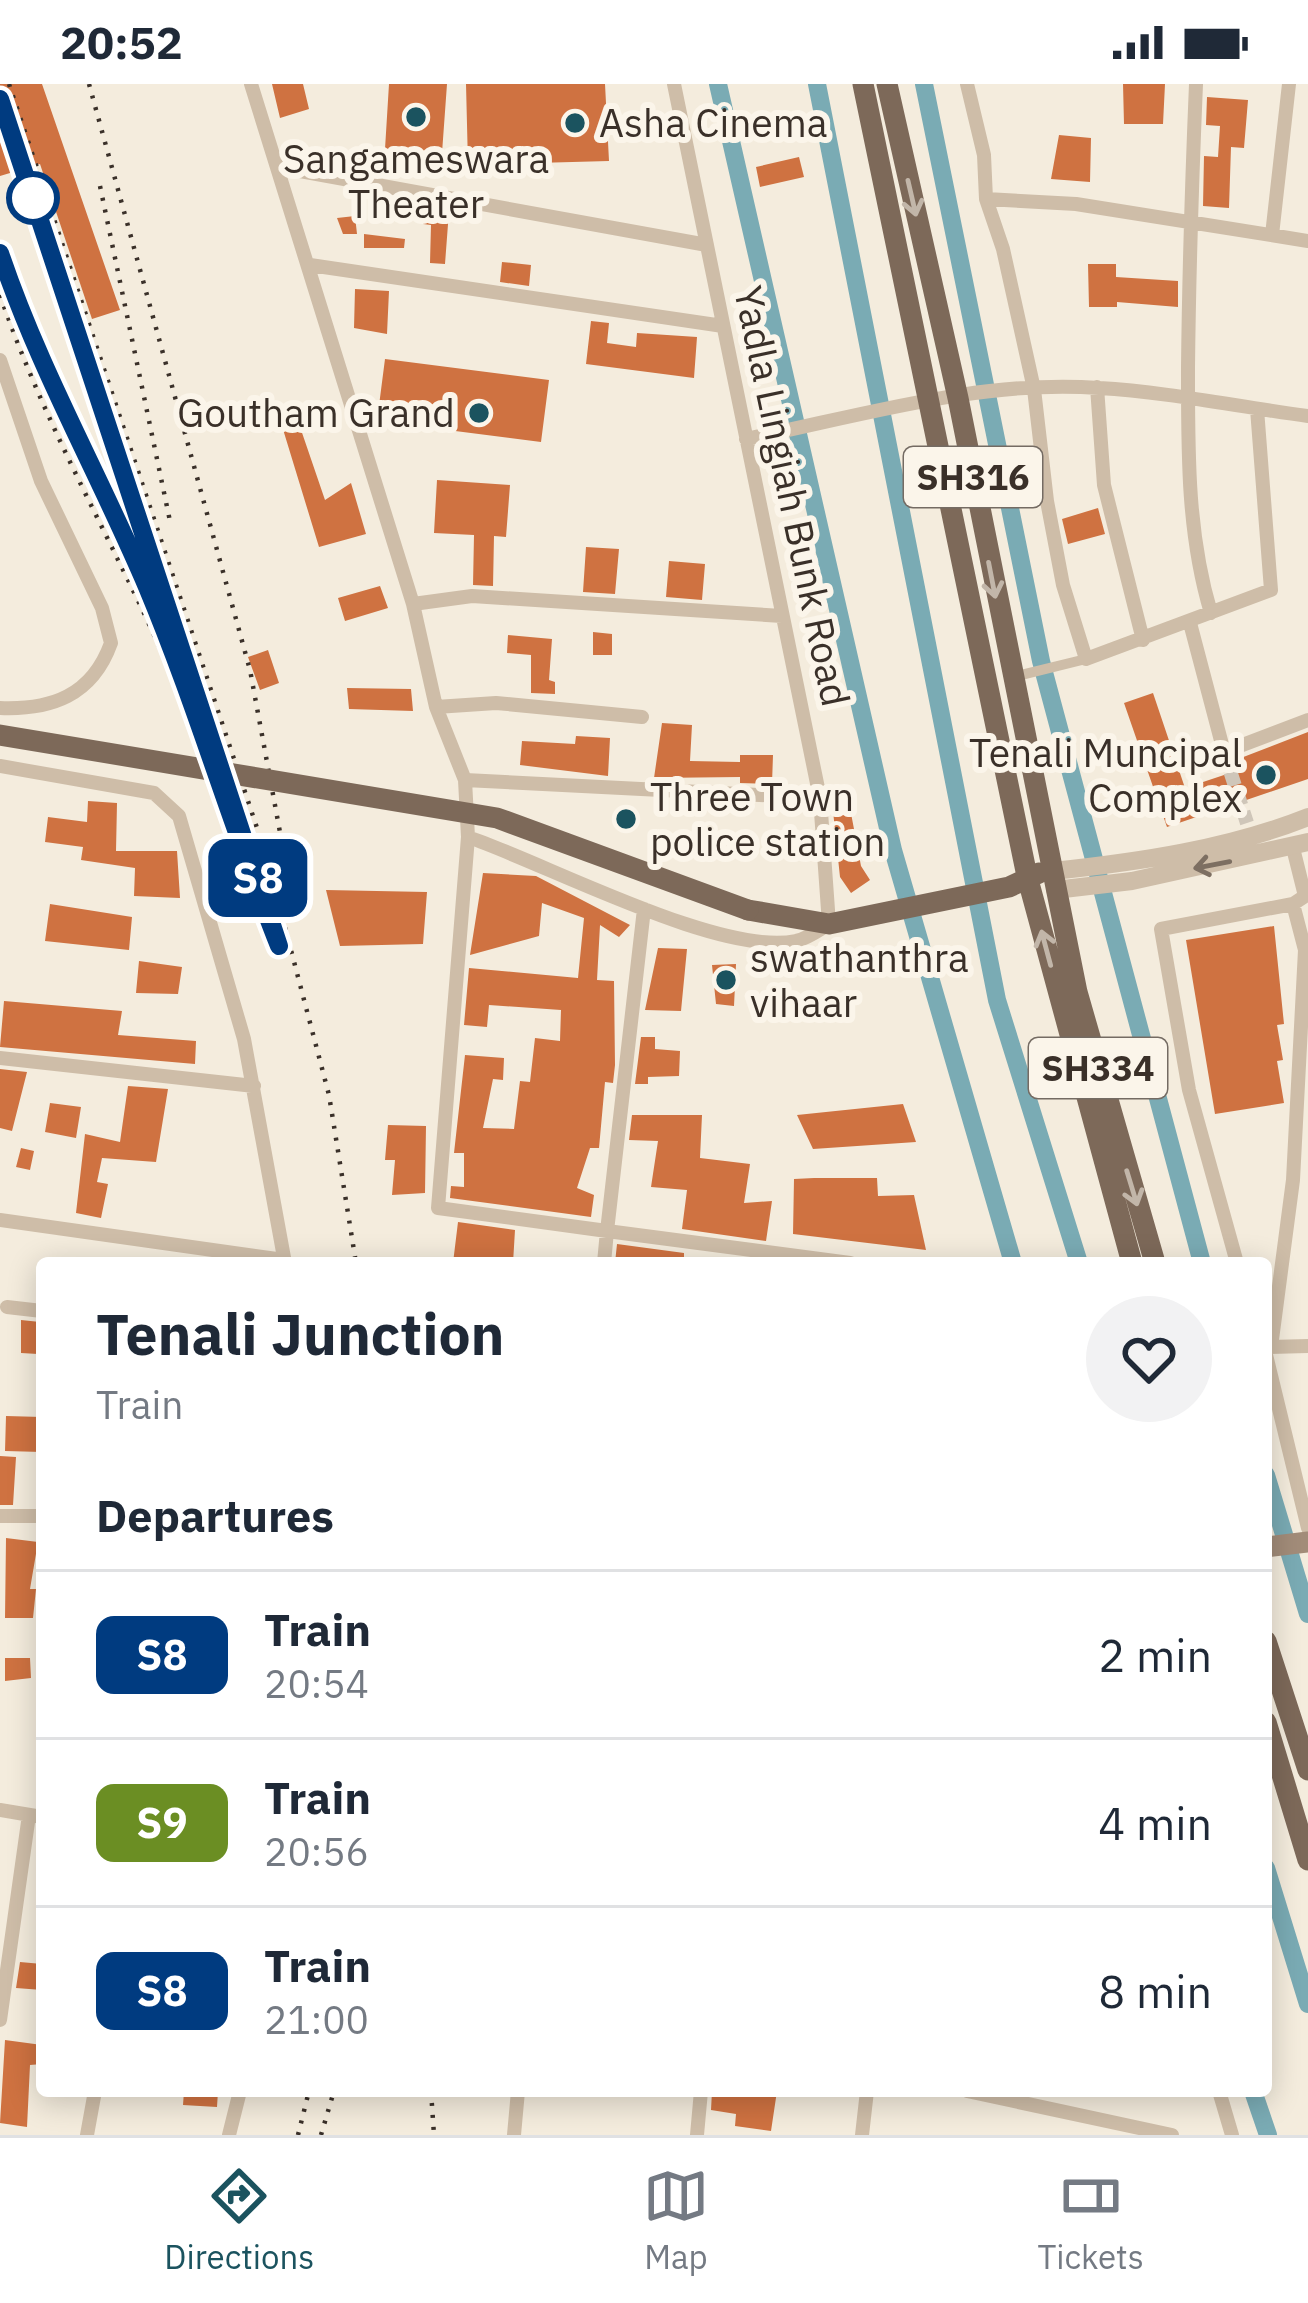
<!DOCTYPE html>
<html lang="en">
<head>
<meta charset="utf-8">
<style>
  body { margin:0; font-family:"IBM Plex Sans",sans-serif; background:#f2f2f3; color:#1f2937; height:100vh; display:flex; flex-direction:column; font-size:45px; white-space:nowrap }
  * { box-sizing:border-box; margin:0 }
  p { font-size:39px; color:#747a83 }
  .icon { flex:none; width:66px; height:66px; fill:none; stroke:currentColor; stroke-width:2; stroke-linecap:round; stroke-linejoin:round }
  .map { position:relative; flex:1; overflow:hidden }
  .side { position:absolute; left:36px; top:1173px; width:1236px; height:840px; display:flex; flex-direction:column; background:#fff; border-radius:12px; box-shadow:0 6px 30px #0003 }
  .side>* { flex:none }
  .badge { padding:0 24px; border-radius:18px; font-size:42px; line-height:78px }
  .map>.badge { position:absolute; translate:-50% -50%; box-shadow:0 0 0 6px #fff }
  h2 { padding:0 60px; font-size:45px; line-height:108px }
  .round { display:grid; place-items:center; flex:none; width:126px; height:126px; border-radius:63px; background:#f2f2f3 }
  .overview { display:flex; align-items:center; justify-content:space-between; height:204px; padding:0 60px }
  h1 { font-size:57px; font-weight:700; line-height:90px }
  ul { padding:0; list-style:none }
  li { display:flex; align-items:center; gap:36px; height:168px; padding:0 60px; border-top:3px solid #e0e1e3 }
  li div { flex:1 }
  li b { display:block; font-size:45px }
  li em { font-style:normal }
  li .badge { min-width:132px; font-weight:700; text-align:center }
  .status { display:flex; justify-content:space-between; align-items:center; height:84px; padding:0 60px; background:#fff; direction:ltr }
  .status svg { height:33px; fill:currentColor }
  .tab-bar { display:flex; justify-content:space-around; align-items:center; height:168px; border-top:3px solid #e0e1e3; background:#fff; font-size:33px; color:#747a83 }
  .tab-bar a { display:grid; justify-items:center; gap:6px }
  .tab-bar .current { color:#1b535f }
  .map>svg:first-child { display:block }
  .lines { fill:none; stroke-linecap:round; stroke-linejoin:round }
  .canal { stroke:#7aabb4; stroke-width:18 }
  .building { fill:#cf7241 }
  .minor-tunnel { stroke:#cfc6b9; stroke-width:14; stroke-dasharray:14 7; stroke-linecap:butt }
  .pedestrian { stroke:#cebda8; stroke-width:10 }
  .minor { stroke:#cebda8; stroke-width:14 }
  .tertiary { stroke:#cebda8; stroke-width:18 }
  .secondary { stroke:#a28c79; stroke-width:21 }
  .primary { stroke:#7d6959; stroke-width:21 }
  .rail { stroke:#3a3029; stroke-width:4.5; stroke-dasharray:3 9; stroke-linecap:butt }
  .primary-bridge { stroke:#7d6959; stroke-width:21 }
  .oneway { stroke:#c2b6a9 }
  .oneway2 { stroke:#7d6f62 }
  .line-casing { stroke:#fff; stroke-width:27 }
  .line { stroke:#003b80; stroke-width:18 }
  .poi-dot { fill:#1b535f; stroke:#fbf5ea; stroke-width:4.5 }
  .stop-dot { fill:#fff; stroke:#003b80; stroke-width:6 }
  .labels { text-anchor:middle; stroke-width:12; stroke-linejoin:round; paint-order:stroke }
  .shield { fill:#fbf5ea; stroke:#746b63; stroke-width:3 }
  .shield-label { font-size:36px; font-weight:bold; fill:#3a3029 }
  .poi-label { font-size:39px; fill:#3a3029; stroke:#fbf5ea; text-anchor:start }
  .street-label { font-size:39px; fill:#3a3029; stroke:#fbf5ea }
</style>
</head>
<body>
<div class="status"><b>20:52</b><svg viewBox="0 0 49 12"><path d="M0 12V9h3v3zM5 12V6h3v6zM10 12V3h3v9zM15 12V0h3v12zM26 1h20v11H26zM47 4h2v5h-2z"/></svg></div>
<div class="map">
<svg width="1308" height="2051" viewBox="0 0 1308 2051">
  <rect width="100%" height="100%" fill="#f4ecdd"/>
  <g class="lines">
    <path class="canal" d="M718,0L893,766L1013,1179
      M817,0L997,916L1079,1179
      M924,0L1041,577L1202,1179
      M1266,1391L1308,1530
      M1266,1784L1308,1920
      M1253,2007L1268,2051"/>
  </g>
  <path class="building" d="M0,0H42L120,226L92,235L40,80L0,92Z
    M272,0H303L309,25L280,34Z
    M389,0H447L442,69L385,65Z
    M466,0H605L609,77L468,81Z
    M1123,0H1165L1163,40H1124Z
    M1207,13L1248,16L1244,64L1231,63L1229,124L1203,122L1204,72L1218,73L1220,42L1206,41Z
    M1059,51L1091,54L1090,98L1051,95Z
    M799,73L804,93L760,103L756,83Z
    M423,123L449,127L445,180L430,179L431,141L423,140Z
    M355,132L357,150H343L337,134Z
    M364,150L405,155L404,164H364Z
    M502,178L531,181L529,202L500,198Z
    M1088,180H1116V193L1178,197V223L1117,218V223H1089Z
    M355,205L389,207L387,250L354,244Z
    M591,237L609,239L607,259L636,263L637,249L697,253L694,294L586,280Z
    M385,275L549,296L541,358L377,337Z
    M298,337L325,416L351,399L366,450L319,463L282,342Z
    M437,396L510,401L506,453L494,452L493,502L473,501L474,451L434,449Z
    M1098,424L1105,450L1068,460L1062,435Z
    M586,463L619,465L615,510L583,508Z
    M669,477L705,480L702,516L666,513Z
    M380,502L388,524L345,537L338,514Z
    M593,548L612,550V571H593Z
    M508,551L552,555L549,596L555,598V610L531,609V571L507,569Z
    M268,566L279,599L260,606L248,573Z
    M347,604L411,605L413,627L349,625Z
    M1153,609L1185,704L1236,687L1233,677L1308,648V695L1167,743L1124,619Z
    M662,639L692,641L690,677L740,678V671H773L772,700L740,699V693L654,694Z
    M576,652L610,654L608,692L520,681L522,657L575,660Z
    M88,717L117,719L116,767H177L180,814L134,812L135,784L81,776L83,763L45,758L48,733L87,738Z
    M850,724L861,782L870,796L851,809L840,793L833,727Z
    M483,789L536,792L630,841L619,853L600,841L597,896L614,897L615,981L613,999L605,998L599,1064H590L577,1104L594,1111L591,1133L450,1114L451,1102L464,1103V1069H454L465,971L504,974L503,996L493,995L483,1044L514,1045L520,997L530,998L535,954L560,957L561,926L489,921L487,943L464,941L469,884L578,894L584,834L542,819L539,852L470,871Z
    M326,806L427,808L423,860L340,862Z
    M50,820L132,833L129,866L45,857Z
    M1274,842L1284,940L1277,941L1283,976L1277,977L1284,1019L1215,1030L1186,856Z
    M658,864L687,865L681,927L645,926Z
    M139,877L182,883L178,910L136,909Z
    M736,880L734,922L716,920L712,881Z
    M4,917L122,927L118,951L196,957L195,980L0,963Z
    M641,953H655V965L680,967L679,992L648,993V1000H635Z
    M0,985L27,988L12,1047L0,1044Z
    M128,1002L168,1005L156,1078L102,1074L97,1098L108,1100L101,1134L76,1129L85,1050L120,1058Z
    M50,1019L81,1023L76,1054L45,1048Z
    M903,1020L916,1058L813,1065L797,1031Z
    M632,1031H702L700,1074L750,1080L744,1119L772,1117L766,1157L682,1145L687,1106L651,1103L658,1057L629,1056Z
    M388,1041L426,1042L425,1109L392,1111L395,1076H385Z
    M21,1064L34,1067L30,1086L16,1083Z
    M814,1094H877L878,1112L914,1111L926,1166L793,1150L794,1095Z
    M458,1138L515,1146L513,1179H453Z
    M617,1160L684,1169V1179H615Z
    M21,1236L40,1238L38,1270L21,1269Z
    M6,1332L42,1333V1368L5,1367Z
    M0,1372L16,1373L13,1421H0Z
    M6,1454L38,1458L30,1505H36L33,1534H5Z
    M5,1574H30L31,1594L5,1597Z
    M20,1878L42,1880V1906L16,1904Z
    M5,1956L42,1961V1980L30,1981L27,2043L0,2039Z
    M184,2007H218L217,2023L183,2021Z
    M712,2007H777L771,2047L735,2042L736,2030L711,2026Z"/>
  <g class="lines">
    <path class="minor-tunnel" d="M1224,668L1247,739"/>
    <path class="pedestrian" d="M1013,593L1086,575"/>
    <path class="minor" d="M251,0L413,520L436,623L465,696L820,714
      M967,0L984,71L986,115L1003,165L1034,305L1047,417L1063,501L1086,575L1271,506L1257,325
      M1196,0C1192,95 1189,189 1188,284C1188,367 1187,449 1211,529
      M278,83L707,161
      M986,115L1076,120L1308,157
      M1272,151L1289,0
      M310,181L723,242
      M0,276L41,397L102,524L111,559C92,612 51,626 0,624
      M1097,303L1104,401L1143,556
      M746,355C860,332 982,295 1099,304C1169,308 1239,323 1308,332
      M413,520L472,512L782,532
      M1190,539L1224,668L1308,636
      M436,623L496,619L642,633
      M0,682L154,709L179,732L244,955L285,1179
      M465,696L468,753L438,1124L607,1147L604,1179
      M468,753C547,780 721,873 796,857C807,855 819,846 829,840L820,714L674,0
      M644,825L607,1147L850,1179
      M0,974L254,1002
      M0,1136L284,1176
      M1237,1179L1189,1006L1161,845L1293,820L1305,812L1293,764
      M7,1223L42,1227
      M1266,1263L1308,1262
      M1271,1263L1293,1096L1305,866L1293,820
      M1266,1271L1308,1444
      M0,1432H42
      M0,1726L42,1733
      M0,1936L29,1731
      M967,2007L1172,2051
      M1219,2007L1232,2051
      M87,2051L95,2007
      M229,2051L240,2007
      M514,2051L518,2007
      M697,2051L701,2007
      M862,2051L867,2007"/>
    <path class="tertiary" d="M1053,787C1138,778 1228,765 1308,733
      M1055,806L1132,797L1308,758"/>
    <path class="secondary" d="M1266,1463L1308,1458"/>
    <path class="primary" d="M863,0L1027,792L1132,1179
      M887,0L958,314L1077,908L1155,1179
      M748,826L829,840L1009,803L1039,789
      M1266,1557L1308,1686
      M1266,1638L1308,1776"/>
    <path class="rail" d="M9,0L266,771L329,1011L356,1179
      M89,0L250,586L289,797
      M100,102L171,442
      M0,169L19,224
      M0,211C36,315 80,398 128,496C184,609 226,727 272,844
      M48,297L132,469
      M431,2007L434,2051
      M298,2051L309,2007
      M321,2051L334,2007"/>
    <path class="primary-bridge" d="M0,651L497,734L748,826"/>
  </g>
  <defs><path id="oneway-shaft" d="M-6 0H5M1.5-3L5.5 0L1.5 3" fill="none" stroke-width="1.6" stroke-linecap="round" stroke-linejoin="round" transform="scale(3)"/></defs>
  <g class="oneway">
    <use href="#oneway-shaft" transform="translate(912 114) rotate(77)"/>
    <use href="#oneway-shaft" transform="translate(992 496) rotate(79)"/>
    <use href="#oneway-shaft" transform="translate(1046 864) rotate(-105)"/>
    <use href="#oneway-shaft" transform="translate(1132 1104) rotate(73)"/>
  </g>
  <use class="oneway2" href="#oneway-shaft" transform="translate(1212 781) rotate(169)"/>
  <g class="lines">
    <defs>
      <path id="line" d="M0,15L279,862C232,744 196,620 147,503C99,390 39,285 0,169"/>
    </defs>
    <use href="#line" class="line-casing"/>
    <use href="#line" class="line"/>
  </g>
  <g class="poi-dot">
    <circle cx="416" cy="33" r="12"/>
    <circle cx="575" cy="39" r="12"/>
    <circle cx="479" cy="329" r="12"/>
    <circle cx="1266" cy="691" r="12"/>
    <circle cx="626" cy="735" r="12"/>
    <circle cx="726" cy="896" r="12"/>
  </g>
  <circle class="stop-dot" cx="33" cy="114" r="24"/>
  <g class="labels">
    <g class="shield">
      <rect x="904" y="363" width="138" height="60" rx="9"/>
      <rect x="1029" y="954" width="138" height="60" rx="9"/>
    </g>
    <g class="shield-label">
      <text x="973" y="406">SH316</text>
      <text x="1098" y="997">SH334</text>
    </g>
    <g class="poi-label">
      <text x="599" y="53">Asha Cinema</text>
      <text x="416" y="89" text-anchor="middle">Sangameswara<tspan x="416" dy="45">Theater</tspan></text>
      <text x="455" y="343" text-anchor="end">Goutham Grand</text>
      <text x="1242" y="683" text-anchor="end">Tenali Muncipal<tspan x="1242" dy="45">Complex</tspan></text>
      <text x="650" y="727">Three Town<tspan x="650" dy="45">police station</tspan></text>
      <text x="750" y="888">swathanthra<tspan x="750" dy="45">vihaar</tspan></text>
    </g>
    <g class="street-label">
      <text transform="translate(792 412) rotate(78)" y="14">Yadla Lingiah Bunk Road</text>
    </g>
  </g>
</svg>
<b class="badge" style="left:258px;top:794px;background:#003b80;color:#fff">S8</b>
<section class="side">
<div class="overview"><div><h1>Tenali Junction</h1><p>Train</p></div><a class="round"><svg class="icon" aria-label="heart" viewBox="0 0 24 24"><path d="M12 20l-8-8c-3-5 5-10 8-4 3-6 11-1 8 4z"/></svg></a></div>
<h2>Departures</h2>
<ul>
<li><span class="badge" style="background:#003b80;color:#fff">S8</span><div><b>Train</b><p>20:54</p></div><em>2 min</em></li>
<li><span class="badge" style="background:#6b8e23;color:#fff">S9</span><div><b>Train</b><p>20:56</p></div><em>4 min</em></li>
<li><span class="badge" style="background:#003b80;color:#fff">S8</span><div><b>Train</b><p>21:00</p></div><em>8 min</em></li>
</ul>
</section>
</div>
<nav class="tab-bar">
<a class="current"><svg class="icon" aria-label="directions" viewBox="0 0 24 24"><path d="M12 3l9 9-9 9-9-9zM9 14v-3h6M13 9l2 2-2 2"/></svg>Directions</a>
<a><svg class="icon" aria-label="map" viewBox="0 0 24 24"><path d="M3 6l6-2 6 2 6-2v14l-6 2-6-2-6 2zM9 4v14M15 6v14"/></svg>Map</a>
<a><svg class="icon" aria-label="tickets" viewBox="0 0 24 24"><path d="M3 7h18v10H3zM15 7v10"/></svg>Tickets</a>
</nav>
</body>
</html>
